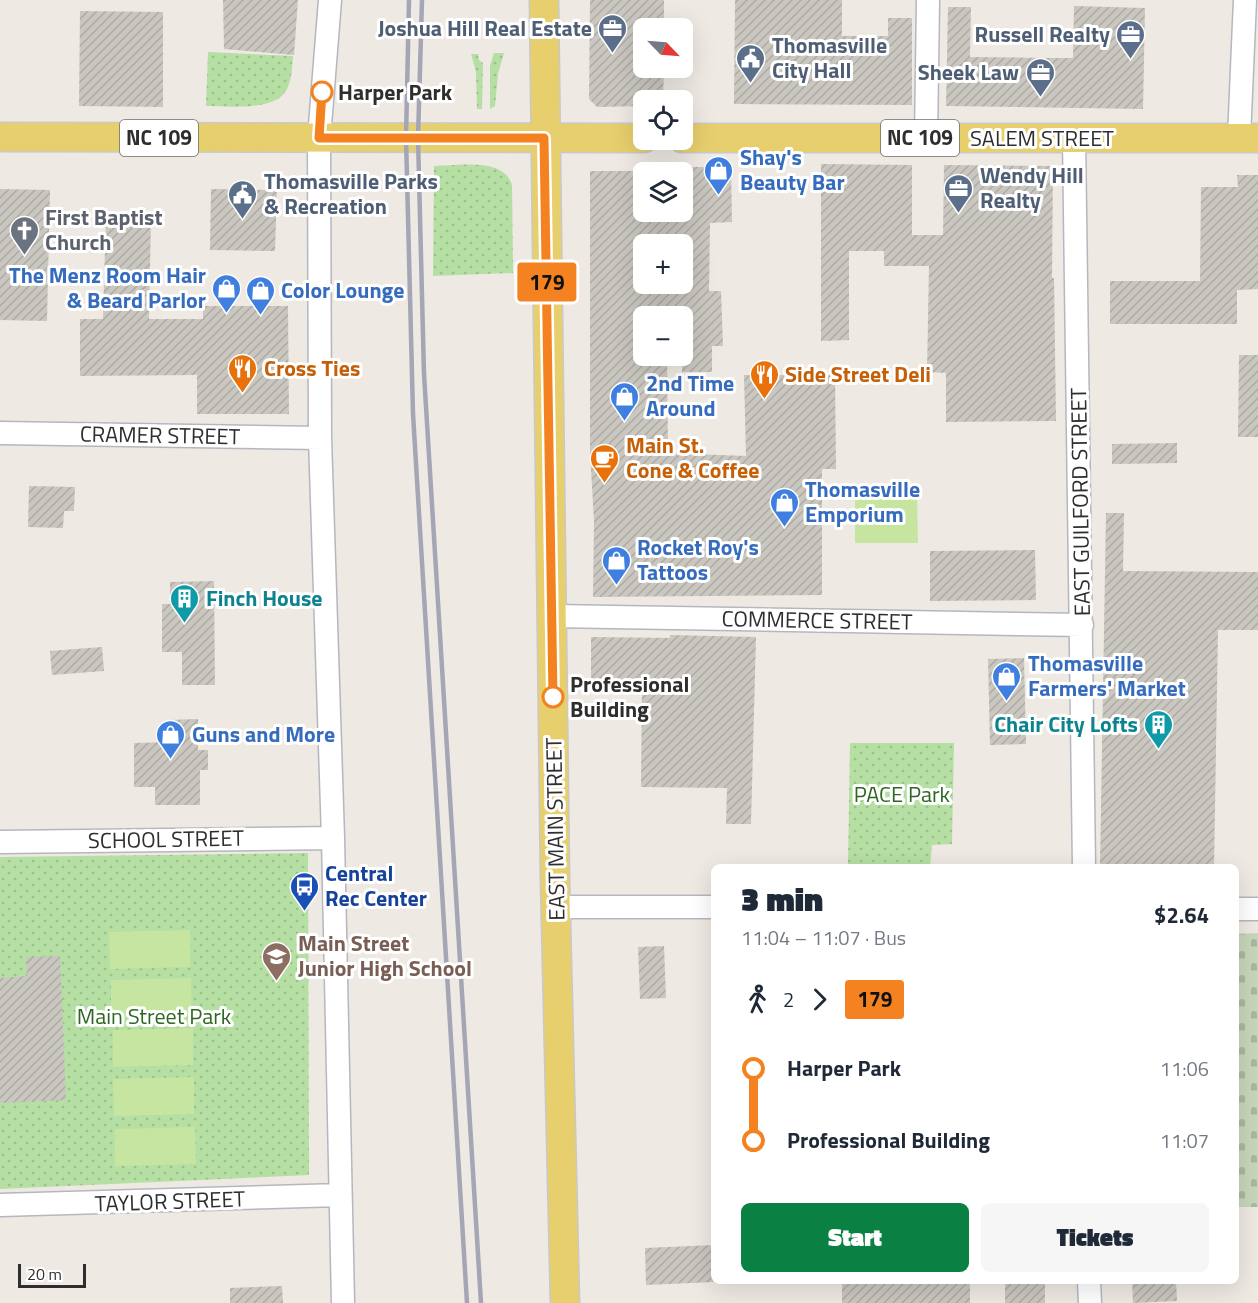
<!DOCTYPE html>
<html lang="en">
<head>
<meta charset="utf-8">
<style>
  body { margin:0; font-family:"Titillium Web",sans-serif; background:#f6f6f7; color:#1f2937; height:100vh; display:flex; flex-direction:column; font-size:22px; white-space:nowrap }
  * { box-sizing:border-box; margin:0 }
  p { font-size:20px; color:#747a83 }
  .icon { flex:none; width:33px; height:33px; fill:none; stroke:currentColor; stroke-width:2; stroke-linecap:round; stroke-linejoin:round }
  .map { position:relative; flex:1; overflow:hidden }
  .drawer { position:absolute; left:711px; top:864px; width:528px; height:420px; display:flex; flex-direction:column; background:#fff; border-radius:9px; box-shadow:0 6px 24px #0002 }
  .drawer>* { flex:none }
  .badge { padding:0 12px; border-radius:4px; font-size:21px; line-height:39px }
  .needle { width:39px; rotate:115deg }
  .controls { position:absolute; left:633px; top:18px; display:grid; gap:12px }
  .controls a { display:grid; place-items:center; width:60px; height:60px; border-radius:9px; background:#fff; box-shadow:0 6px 24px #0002; font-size:30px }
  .scale { position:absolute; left:18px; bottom:15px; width:68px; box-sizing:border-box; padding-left:6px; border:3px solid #2e2e2e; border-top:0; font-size:16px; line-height:21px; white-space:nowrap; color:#2e2e2e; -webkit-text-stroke:4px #fff; paint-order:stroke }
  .map>.badge { position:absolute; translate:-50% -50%; box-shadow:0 0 0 3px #fff }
  .legs { display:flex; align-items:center; gap:9px; height:66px; padding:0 30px; font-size:20px }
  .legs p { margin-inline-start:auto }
  .summary { display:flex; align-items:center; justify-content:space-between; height:102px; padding:0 30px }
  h1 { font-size:33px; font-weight:800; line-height:45px }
  .primary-button { display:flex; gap:12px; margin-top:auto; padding:12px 30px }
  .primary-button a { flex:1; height:69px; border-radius:9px; background:#0b8043; color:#fff; font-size:24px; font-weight:800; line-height:69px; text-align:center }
  .primary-button a+a { background:#f6f6f7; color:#1f2937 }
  ul { padding:0 30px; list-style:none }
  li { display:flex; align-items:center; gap:21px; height:72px; font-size:22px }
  li i { display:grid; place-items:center; width:9px; height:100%; margin:0 8px; background:currentColor }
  li i::after { content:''; width:15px; height:15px; margin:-8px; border:4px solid; border-radius:50%; background:#fff }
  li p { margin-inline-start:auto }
  li:first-child i { background:linear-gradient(#0000 50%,currentColor 0) }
  li:last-child i { background:linear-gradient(currentColor 50%,#0000 0) }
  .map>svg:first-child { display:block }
  .green { fill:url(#green-dots) }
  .cemetery { fill:url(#cemetery-stones) }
  .pitch { fill:#c5e5a0 }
  .building { fill:url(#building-hatch); fill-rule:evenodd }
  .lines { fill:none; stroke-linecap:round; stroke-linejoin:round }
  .minor-casing { stroke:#b5b7c0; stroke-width:25 }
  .major-casing { stroke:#c9c9c9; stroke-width:31 }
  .minor { stroke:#fff; stroke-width:22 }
  .major { stroke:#e7cf6e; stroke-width:28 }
  .rail { stroke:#a4a6b6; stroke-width:4.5 }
  .line-1-casing { stroke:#fff; stroke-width:14 }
  .line-1 { stroke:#f58220; stroke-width:9 }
  .stop-1-dot { fill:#fff; stroke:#f58220; stroke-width:3 }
  .labels { text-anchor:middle; stroke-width:6; stroke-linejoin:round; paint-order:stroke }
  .shield { fill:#fff; stroke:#6d6d6d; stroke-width:1.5 }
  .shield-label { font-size:21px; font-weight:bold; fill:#2e2e2e }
  .service-label { font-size:22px; font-weight:bold; fill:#4e5e75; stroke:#fff; text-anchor:end }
  .stop-label { font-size:22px; font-weight:bold; fill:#2e2e2e; stroke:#fff; text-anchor:start }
  .street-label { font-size:22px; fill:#2e2e2e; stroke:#fff }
  .shop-label { font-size:22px; font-weight:bold; fill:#366cbe; stroke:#fff; text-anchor:start }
  .worship-label { font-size:22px; font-weight:bold; fill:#5b616d; stroke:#fff; text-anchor:start }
  .food-label { font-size:22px; font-weight:bold; fill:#c56008; stroke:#fff; text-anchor:start }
  .culture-label { font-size:22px; font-weight:bold; fill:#0d838f; stroke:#fff; text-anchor:start }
  .park-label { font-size:22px; fill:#2d6721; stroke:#fff }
  .transit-label { font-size:22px; font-weight:bold; fill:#164399; stroke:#fff; text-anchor:start }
  .education-label { font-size:22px; font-weight:bold; fill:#785e54; stroke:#fff; text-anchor:start }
</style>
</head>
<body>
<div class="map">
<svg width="1258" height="1303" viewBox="0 0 1258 1303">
  <defs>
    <pattern id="green-dots" width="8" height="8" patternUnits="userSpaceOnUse" patternTransform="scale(1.5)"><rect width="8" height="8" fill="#b5dfa3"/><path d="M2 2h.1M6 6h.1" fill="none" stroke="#9cc08d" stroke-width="1.8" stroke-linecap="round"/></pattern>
    <pattern id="cemetery-stones" width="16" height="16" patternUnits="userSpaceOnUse" patternTransform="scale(1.5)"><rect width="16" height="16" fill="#c7d6ba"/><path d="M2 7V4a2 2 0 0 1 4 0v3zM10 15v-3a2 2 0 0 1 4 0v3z" fill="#abb8a0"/></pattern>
    <pattern id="building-hatch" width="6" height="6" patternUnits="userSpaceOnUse" patternTransform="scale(1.5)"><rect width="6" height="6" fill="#cac7c0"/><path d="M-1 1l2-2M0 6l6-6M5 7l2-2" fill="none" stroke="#aeaba5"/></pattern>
  </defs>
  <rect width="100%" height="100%" fill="#eee9e2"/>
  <path class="green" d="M208,52L293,56C292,67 292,79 287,89C276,112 229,106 206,106Z
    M494,53H504L498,74L495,106L490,109V65Z
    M471,54H478L479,60L483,63L482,109H477L476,72Z
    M434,166C458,166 504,157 512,185L513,273L433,276Z
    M850,743H954L952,844L932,845L930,867H848Z
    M308,853L309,1175L0,1189V857Z"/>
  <path class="cemetery" d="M1258,933V1207H1236V934Z"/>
  <path class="pitch" d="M855,494H917L918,543H855Z
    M190,930V967L110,969L109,932Z
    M191,978L192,1016L111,1018V980Z
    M193,1028V1065L113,1067V1030Z
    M194,1077V1114L114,1116L113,1079Z
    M195,1127L196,1164L115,1166V1129Z"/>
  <path class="building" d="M223,0H298L294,55L224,49Z
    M590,0H664V28H644V68H664L663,100H644V106L597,107L589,99Z
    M735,0H842V36H888V18H912V105L734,104Z
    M1074,6L1145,8L1143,109L946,106L948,7H971L970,57L1050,58H1073Z
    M80,11L163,12V107L79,106Z
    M821,164L912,165V235H943L944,165L1053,166L1052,278H1054L1056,421L946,422V373L927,372L929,266H884V251H849V340L821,341Z
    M682,167H731L732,222L710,223L709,291H721L723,346H712V372H682V316H644V356H667L668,453L746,456L744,375H835L836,469H822V595L593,597L594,521L590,452V171H644V212H683ZM644,244H682V284H644Z
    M1237,175H1258V289L1237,290V324H1110V281H1200L1201,187H1238Z
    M0,189L50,190L47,321L0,320Z
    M211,189L277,190L275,251L210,250Z
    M106,216L151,218L149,319H203V306H288L289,414H197V375L80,376V319H103Z
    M1239,355H1258V437H1238Z
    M1177,443V463L1112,464V444Z
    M29,486L75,487L74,511H64L63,528L28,527Z
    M1106,513H1124L1123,571L1258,572V630H1218L1214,867H1100Z
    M1035,550L1036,600L930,601V551Z
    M214,581L215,685H182V652H162V604H170V582Z
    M670,635L756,637L751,824H726L727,788L641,787L642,686H591V637L670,638Z
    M102,647L104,671L52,675L50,651Z
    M1024,658L1026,744L990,745L988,659Z
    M198,719V750H208V770H200V805H155V787H134V743L169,742V720Z
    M664,946L666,998L640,999L638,947Z
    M60,956L66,1100L0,1103V978L27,976L26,957Z
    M714,1245V1282L646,1285L645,1248Z
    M842,1281H970V1303H842Z
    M1005,1281H1045V1303H1005Z
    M1132,1281H1176L1177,1301L1133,1303Z
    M282,1286L283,1303H230V1288Z"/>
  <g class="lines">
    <defs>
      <path id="minor" d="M330,0L319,138L320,438L333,838L343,1303
        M926,138L928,0
        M1074,138L1084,867
        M1239,138L1245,0
        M0,433L320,438
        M552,616L1082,625
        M0,842L333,838
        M556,907H714
        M1236,909H1258
        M0,1205L340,1195
        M1089,1281L1090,1303"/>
      <path id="major" d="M544,0L555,879L565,1303
        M0,137L644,138
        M682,138H1258"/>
    </defs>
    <use href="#minor" class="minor-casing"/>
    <use href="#major" class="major-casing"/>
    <use href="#minor" class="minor"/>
    <use href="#major" class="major"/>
    <path class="rail" d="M409,0L406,138L413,414L467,1303
      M422,0L418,138L424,374L481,1303"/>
  </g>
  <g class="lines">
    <defs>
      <path id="line-1" d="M322,92L319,138H544L553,697"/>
    </defs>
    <use href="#line-1" class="line-1-casing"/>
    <use href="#line-1" class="line-1"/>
  </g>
  <defs>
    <symbol id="office-pin" viewBox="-11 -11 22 30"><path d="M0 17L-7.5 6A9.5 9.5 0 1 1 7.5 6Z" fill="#5c6f8a" stroke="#fff"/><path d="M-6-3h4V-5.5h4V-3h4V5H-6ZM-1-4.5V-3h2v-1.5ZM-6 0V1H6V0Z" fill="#fff"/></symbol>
    <symbol id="civic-pin" viewBox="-11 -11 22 30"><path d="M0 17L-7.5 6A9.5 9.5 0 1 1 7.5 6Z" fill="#5c6f8a" stroke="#fff"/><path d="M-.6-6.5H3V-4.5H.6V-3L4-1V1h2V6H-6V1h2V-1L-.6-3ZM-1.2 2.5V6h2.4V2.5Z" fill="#fff"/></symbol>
    <symbol id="shop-pin" viewBox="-11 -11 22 30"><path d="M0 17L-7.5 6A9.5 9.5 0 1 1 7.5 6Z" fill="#3f7fe0" stroke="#fff"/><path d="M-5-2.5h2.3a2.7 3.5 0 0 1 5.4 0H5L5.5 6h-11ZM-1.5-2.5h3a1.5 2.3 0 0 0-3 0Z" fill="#fff"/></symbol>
    <symbol id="church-pin" viewBox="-11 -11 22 30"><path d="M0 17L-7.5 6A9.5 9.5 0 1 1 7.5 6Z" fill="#6b7280" stroke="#fff"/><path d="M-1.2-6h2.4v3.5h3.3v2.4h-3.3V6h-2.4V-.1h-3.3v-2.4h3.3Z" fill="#fff"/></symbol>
    <symbol id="restaurant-pin" viewBox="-11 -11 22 30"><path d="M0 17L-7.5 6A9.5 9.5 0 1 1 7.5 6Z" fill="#e8710a" stroke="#fff"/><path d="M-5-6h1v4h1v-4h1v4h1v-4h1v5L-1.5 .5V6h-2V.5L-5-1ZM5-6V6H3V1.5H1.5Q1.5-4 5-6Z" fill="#fff"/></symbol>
    <symbol id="cafe-pin" viewBox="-11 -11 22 30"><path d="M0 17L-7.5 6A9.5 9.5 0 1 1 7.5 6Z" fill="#e8710a" stroke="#fff"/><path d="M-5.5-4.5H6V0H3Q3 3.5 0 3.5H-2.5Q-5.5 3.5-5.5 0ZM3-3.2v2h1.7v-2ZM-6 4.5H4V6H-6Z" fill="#fff"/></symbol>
    <symbol id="building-pin" viewBox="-11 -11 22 30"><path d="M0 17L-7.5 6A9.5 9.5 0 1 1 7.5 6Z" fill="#0f9aa8" stroke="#fff"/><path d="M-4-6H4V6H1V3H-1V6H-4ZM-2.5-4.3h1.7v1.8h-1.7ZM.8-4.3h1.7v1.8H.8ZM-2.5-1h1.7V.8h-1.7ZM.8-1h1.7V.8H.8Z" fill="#fff"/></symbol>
    <symbol id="bus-pin" viewBox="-11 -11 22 30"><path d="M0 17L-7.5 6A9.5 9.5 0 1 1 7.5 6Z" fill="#1a4fb4" stroke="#fff"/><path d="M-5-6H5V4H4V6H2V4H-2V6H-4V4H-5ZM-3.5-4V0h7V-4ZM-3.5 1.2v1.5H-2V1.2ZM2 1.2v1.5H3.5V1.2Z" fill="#fff"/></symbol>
    <symbol id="school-pin" viewBox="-11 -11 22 30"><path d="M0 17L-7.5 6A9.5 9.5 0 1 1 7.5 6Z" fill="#8d6e63" stroke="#fff"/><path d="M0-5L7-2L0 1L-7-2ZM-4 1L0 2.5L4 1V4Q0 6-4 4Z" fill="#fff"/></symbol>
  </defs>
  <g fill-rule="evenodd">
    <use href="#office-pin" x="596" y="12" width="33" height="45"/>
    <use href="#office-pin" x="1114" y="18" width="33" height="45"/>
    <use href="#civic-pin" x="734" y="42" width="33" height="45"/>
    <use href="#office-pin" x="1024" y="56" width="33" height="45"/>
    <use href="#shop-pin" x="702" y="154" width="33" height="45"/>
    <use href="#office-pin" x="942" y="172" width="33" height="45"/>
    <use href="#civic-pin" x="226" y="178" width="33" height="45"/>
    <use href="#church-pin" x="8" y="214" width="33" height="45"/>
    <use href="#shop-pin" x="210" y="272" width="33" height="45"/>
    <use href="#shop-pin" x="244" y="274" width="33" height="45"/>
    <use href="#restaurant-pin" x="226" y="352" width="33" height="45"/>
    <use href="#restaurant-pin" x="748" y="358" width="33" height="45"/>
    <use href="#shop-pin" x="608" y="380" width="33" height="45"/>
    <use href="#cafe-pin" x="588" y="442" width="33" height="45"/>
    <use href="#shop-pin" x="768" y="486" width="33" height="45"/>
    <use href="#shop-pin" x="600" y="544" width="33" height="45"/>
    <use href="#building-pin" x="168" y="582" width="33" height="45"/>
    <use href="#shop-pin" x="990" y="660" width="33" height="45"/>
    <use href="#building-pin" x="1142" y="708" width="33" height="45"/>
    <use href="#shop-pin" x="154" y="718" width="33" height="45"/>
    <use href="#bus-pin" x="288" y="870" width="33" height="45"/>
    <use href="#school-pin" x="260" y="940" width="33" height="45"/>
  </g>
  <g class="stop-1-dot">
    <circle cx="322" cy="92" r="10"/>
    <circle cx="553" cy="697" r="10"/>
  </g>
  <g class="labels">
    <g class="shield">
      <rect x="120" y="120" width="78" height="36" rx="4.5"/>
      <rect x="881" y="120" width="78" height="36" rx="4.5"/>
    </g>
    <g class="shield-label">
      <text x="159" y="145">NC 109</text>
      <text x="920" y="145">NC 109</text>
    </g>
    <g class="service-label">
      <text x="592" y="36">Joshua Hill Real Estate</text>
      <text x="1110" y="42">Russell Realty</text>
      <text x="772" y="53" text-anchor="start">Thomasville<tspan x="772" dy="25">City Hall</tspan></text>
      <text x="1019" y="80">Sheek Law</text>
      <text x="980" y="183" text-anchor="start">Wendy Hill<tspan x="980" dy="25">Realty</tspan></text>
      <text x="264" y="189" text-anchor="start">Thomasville Parks<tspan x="264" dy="25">&amp; Recreation</tspan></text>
    </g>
    <g class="stop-label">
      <text x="338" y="100">Harper Park</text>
      <text x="570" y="692">Professional<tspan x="570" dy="25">Building</tspan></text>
    </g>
    <g class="street-label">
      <text x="1042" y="146">SALEM STREET</text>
      <text transform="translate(160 435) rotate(1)" y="8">CRAMER STREET</text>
      <text transform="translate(1080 502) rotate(-91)" y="8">EAST GUILFORD STREET</text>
      <text transform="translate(817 620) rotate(1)" y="8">COMMERCE STREET</text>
      <text transform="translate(555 829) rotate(-91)" y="8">EAST MAIN STREET</text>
      <text transform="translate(166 839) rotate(-1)" y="8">SCHOOL STREET</text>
      <text transform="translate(170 1201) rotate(-2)" y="8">TAYLOR STREET</text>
    </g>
    <g class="shop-label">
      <text x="740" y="165">Shay's<tspan x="740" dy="25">Beauty Bar</tspan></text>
      <text x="206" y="283" text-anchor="end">The Menz Room Hair<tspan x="206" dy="25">&amp; Beard Parlor</tspan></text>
      <text x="281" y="298">Color Lounge</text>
      <text x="646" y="391">2nd Time<tspan x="646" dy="25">Around</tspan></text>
      <text x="805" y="497">Thomasville<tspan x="805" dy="25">Emporium</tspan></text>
      <text x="637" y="555">Rocket Roy's<tspan x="637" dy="25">Tattoos</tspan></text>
      <text x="1028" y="671">Thomasville<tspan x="1028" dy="25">Farmers' Market</tspan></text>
      <text x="192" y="742">Guns and More</text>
    </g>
    <g class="worship-label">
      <text x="45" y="225">First Baptist<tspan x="45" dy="25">Church</tspan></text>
    </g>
    <g class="food-label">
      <text x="264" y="376">Cross Ties</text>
      <text x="785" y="382">Side Street Deli</text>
      <text x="626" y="453">Main St.<tspan x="626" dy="25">Cone &amp; Coffee</tspan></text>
    </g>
    <g class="culture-label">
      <text x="206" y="606">Finch House</text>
      <text x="1138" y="732" text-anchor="end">Chair City Lofts</text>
    </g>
    <g class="park-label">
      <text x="902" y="802">PACE Park</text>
      <text x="154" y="1024">Main Street Park</text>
    </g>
    <g class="transit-label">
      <text x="325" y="881">Central<tspan x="325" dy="25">Rec Center</tspan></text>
    </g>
    <g class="education-label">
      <text x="298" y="951">Main Street<tspan x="298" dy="25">Junior High School</tspan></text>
    </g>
  </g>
</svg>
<div class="controls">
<a><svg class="needle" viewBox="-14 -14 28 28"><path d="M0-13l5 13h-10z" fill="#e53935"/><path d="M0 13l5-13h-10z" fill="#747a83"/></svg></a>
<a><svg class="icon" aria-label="locate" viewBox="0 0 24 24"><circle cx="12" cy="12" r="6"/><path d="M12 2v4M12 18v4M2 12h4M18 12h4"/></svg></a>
<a><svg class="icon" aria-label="layers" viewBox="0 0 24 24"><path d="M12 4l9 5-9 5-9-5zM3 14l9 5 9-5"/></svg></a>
<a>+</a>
<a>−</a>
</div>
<div class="scale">20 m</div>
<b class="badge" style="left:547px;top:282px;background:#f58220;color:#111">179</b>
<section class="drawer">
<div class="summary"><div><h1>3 min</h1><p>11:04 – 11:07 · Bus</p></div><b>$2.64</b></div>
<div class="legs"><svg class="icon" aria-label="walk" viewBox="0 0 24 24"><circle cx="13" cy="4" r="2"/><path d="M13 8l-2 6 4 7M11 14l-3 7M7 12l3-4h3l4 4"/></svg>2<svg class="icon" aria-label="forward" viewBox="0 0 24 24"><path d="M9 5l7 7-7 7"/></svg><b class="badge" style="background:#f58220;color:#111">179</b></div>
<ul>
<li><i style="color:#f58220"></i><b>Harper Park</b><p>11:06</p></li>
<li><i style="color:#f58220"></i><b>Professional Building</b><p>11:07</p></li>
</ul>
<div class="primary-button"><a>Start</a><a>Tickets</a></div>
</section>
</div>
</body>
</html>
